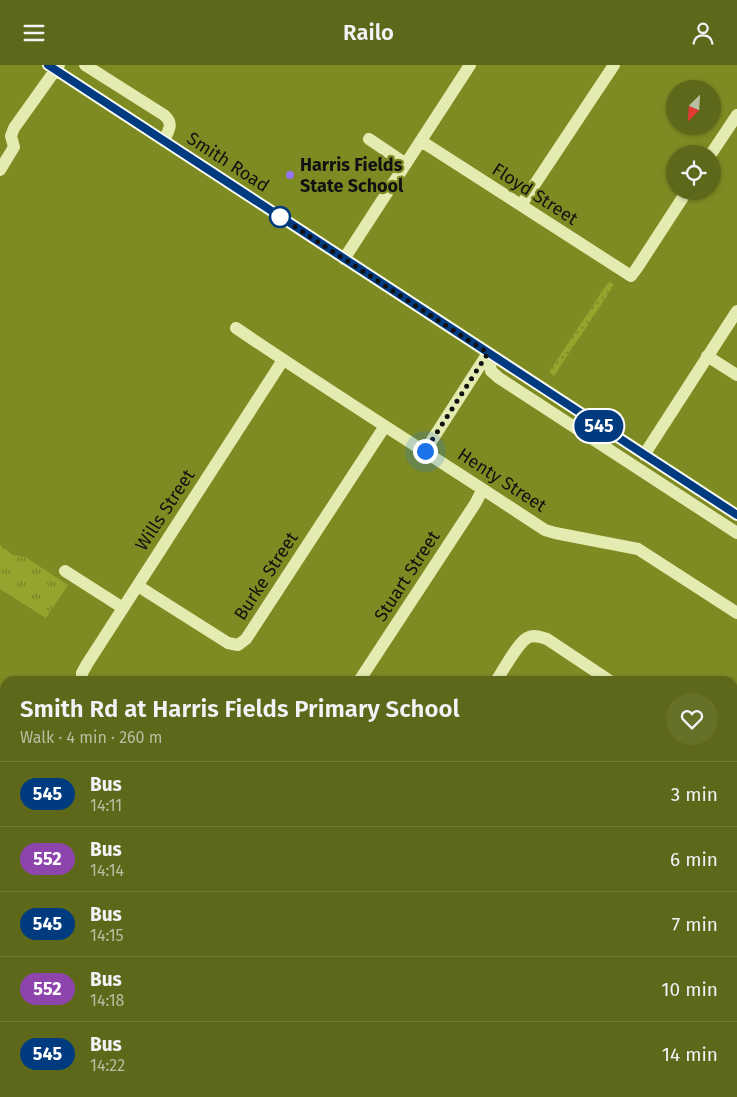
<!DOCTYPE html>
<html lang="en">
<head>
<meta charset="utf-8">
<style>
  body { margin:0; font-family:"Fira Sans",sans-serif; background:#677027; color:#f1f3f6; height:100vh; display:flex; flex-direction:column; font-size:19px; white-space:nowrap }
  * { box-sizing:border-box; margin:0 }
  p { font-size:16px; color:#b9bea2 }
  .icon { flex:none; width:28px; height:28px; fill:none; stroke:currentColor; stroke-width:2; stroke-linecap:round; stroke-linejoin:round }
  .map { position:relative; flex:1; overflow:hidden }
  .panel { position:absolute; left:0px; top:611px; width:738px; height:421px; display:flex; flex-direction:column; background:#5e681a; border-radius:15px 15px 0 0; box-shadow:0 1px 4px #0004 }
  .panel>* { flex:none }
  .badge { padding:0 10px; border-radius:16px; font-size:18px; line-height:32px }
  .needle { width:32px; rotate:204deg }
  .fabs { position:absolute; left:666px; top:15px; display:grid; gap:10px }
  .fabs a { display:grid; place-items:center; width:55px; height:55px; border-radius:50%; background:#5e681a; box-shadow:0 1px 4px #0004; font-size:25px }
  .you { position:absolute; width:25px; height:25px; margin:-12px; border:4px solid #fff; border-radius:50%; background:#1a73e8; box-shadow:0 0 0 8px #1a73e833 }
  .map>.badge { position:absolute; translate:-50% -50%; box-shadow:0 0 0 2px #fff }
  .round { display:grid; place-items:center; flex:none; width:52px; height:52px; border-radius:26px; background:#677027 }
  .headline { display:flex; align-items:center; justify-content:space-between; height:85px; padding:0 20px }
  h1 { font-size:24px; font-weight:600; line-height:38px }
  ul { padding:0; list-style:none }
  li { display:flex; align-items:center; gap:15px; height:65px; padding:0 20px; border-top:1px solid #737b39 }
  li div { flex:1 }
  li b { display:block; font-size:19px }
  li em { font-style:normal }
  li .badge { min-width:55px; font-weight:700; text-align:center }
  header { display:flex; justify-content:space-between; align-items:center; height:65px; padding:0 20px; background:#5e681a; font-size:22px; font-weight:600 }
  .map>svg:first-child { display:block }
  .grass { fill:url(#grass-dots) }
  .park { fill:url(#park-tufts) }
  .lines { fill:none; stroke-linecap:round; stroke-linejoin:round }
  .minor { stroke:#e4ebb0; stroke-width:12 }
  .major { stroke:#fdfef4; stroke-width:15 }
  .line-casing { stroke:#fff; stroke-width:11 }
  .line { stroke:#003b80; stroke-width:8 }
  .walk { stroke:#111; stroke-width:5; stroke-dasharray:0 9 }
  .poi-dot { fill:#9672f6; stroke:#7e8b23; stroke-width:2 }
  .stop-dot { fill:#fff; stroke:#003b80; stroke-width:2.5 }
  .labels { text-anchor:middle; stroke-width:4.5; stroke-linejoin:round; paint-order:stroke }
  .street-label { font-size:18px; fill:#111; stroke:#7e8b23 }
  .poi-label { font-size:18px; font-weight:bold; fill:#111; stroke:#7e8b23; text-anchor:start }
</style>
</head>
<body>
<header><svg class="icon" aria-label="menu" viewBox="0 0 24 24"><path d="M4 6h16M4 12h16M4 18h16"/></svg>Railo<svg class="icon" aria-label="person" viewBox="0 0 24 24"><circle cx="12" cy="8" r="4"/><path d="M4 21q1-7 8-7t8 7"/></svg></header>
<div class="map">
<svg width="737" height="1032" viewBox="0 0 737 1032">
  <defs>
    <pattern id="grass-dots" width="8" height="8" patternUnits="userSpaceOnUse" patternTransform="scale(1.25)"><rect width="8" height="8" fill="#96a32d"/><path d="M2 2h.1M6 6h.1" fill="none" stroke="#798325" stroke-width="1.8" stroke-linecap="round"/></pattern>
    <pattern id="park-tufts" width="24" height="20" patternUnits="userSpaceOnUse" patternTransform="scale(1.25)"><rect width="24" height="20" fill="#96a32d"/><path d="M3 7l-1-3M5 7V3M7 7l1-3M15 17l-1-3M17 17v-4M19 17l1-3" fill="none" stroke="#798325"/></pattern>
  </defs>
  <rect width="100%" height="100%" fill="#7e8b23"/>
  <path class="grass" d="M609,216L614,220L554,311L549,307Z"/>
  <path class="park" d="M0,480L13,490L25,492L68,520L46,553L0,524Z"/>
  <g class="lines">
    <path class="minor" d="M48,0L737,450
      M85,0L164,50C174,59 169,64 164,76
      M369,74L406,99
      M421,76L631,211L637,203L687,126
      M711,89L737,50
      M0,105L14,82L11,71L14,63L59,0
      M521,140L614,0
      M344,194L470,0
      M236,263C338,332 442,397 545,465L555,468L638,484L737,548
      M488,288L491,306L499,313L737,468
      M707,291L737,310
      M425,386L488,288
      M644,390L737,246
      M65,506L123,543
      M138,521L228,578L238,580L246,574L385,361
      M82,616V608L87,599L283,295
      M359,616L475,439L483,424
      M496,616C503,606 517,579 527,573C533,569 541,572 547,574L610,616
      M732,695L737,698
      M0,706L5,710
      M0,846L5,849
      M8,1028L15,1032
      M290,1028L297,1032
      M438,1032L441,1028"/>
    <path class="major" d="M732,844L737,837
      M609,1032L612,1028"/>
  </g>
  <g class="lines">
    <defs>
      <path id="line" d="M48,0L737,450"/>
    </defs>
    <use href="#line" class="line-casing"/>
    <use href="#line" class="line"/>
    <path class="walk" d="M280,152L488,288L425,386"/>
  </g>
  <circle class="poi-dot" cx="290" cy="110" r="5"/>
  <circle class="stop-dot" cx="280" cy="152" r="10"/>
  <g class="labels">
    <g class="street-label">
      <text transform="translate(228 97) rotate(33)" y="6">Smith Road</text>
      <text transform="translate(535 129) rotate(33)" y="6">Floyd Street</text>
      <text transform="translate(502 415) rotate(33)" y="6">Henty Street</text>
      <text transform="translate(165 445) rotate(-57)" y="6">Wills Street</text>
      <text transform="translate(266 511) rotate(-57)" y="6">Burke Street</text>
      <text transform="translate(407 511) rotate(-57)" y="6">Stuart Street</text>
    </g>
    <g class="poi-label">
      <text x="300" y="106">Harris Fields<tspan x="300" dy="21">State School</tspan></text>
    </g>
  </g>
</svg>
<div class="fabs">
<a><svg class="needle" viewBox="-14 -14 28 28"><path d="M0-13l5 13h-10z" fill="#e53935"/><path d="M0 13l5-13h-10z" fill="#b9bea2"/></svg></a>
<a><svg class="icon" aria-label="locate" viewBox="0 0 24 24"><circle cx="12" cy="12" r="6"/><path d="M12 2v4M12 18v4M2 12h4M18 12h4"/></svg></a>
</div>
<div class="you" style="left:425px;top:386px"></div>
<b class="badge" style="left:599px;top:361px;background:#003b80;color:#fff">545</b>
<section class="panel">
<div class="headline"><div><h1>Smith Rd at Harris Fields Primary School</h1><p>Walk · 4 min · 260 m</p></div><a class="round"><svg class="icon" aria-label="heart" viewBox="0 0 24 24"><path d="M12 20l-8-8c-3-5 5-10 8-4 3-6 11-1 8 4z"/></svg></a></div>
<ul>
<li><span class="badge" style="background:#003b80;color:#fff">545</span><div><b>Bus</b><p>14:11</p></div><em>3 min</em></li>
<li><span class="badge" style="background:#8e44ad;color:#fff">552</span><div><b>Bus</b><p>14:14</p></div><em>6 min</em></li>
<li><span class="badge" style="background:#003b80;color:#fff">545</span><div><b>Bus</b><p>14:15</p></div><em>7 min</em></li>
<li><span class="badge" style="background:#8e44ad;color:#fff">552</span><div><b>Bus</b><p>14:18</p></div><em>10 min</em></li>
<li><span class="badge" style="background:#003b80;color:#fff">545</span><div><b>Bus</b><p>14:22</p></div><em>14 min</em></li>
</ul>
</section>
</div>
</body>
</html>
